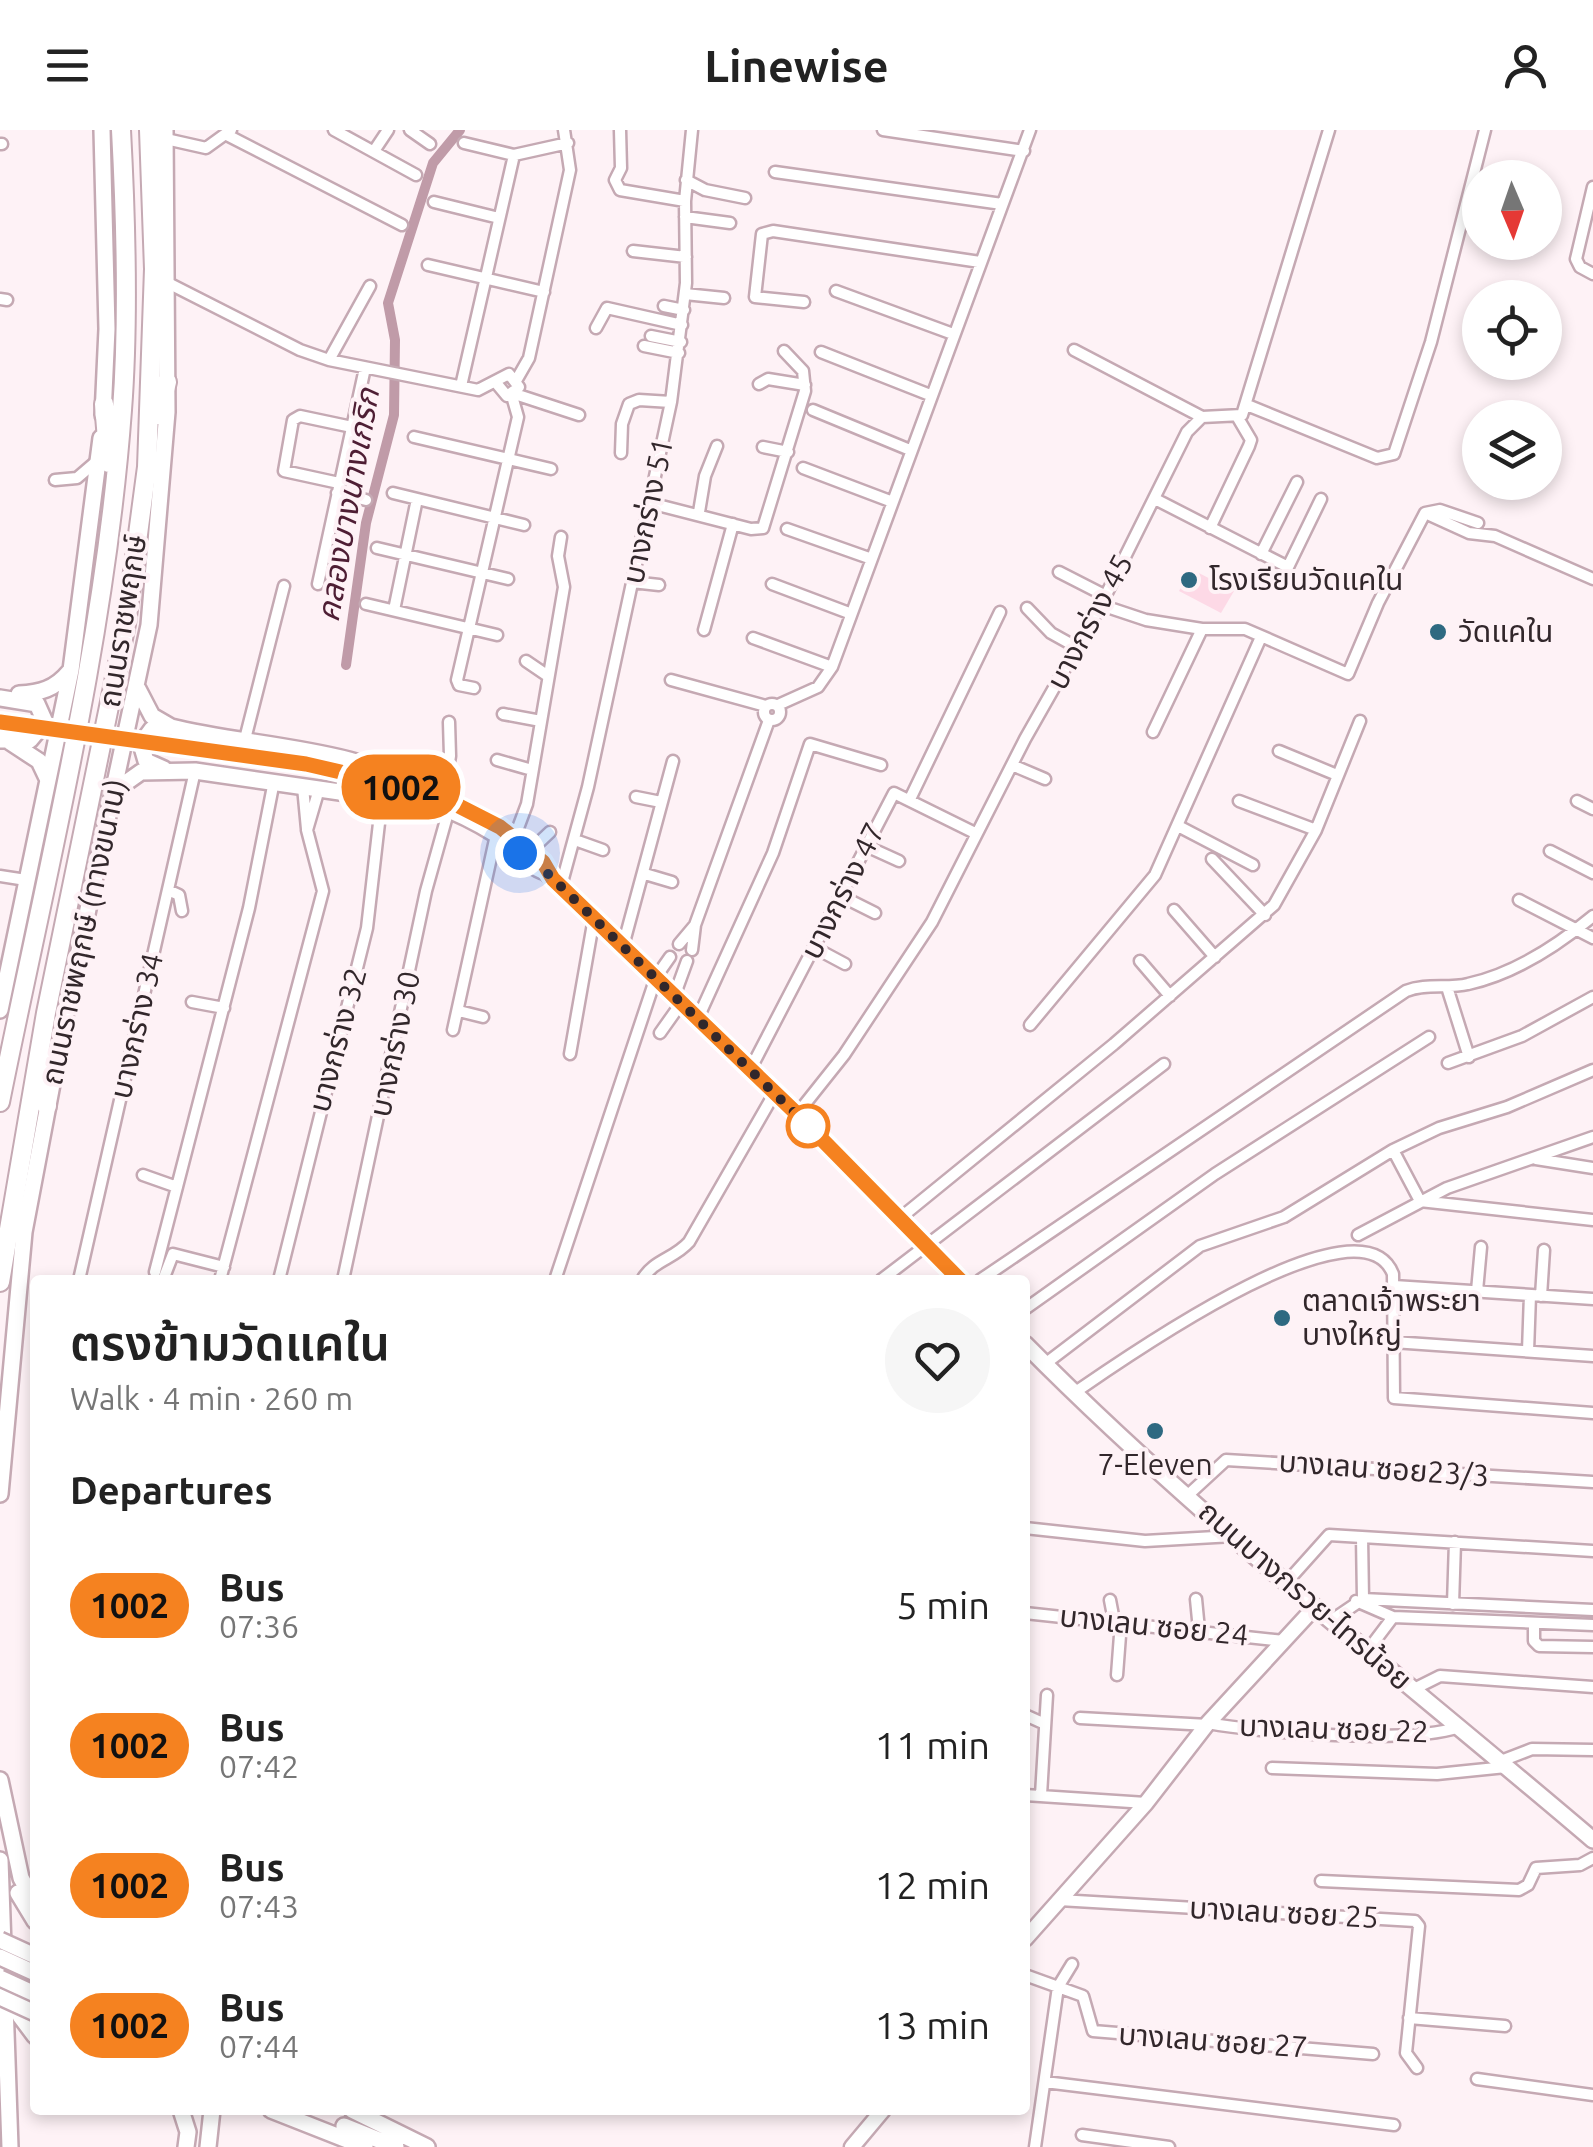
<!DOCTYPE html>
<html lang="en">
<head>
<meta charset="utf-8">
<style>
  body { margin:0; font-family:Ubuntu,"Noto Sans Thai",sans-serif; background:#f6f6f6; color:#222; height:100vh; display:flex; flex-direction:column; font-size:38px; white-space:nowrap }
  * { box-sizing:border-box; margin:0 }
  p { font-size:32px; color:#767676 }
  .icon { flex:none; width:55px; height:55px; fill:none; stroke:currentColor; stroke-width:2; stroke-linecap:round; stroke-linejoin:round }
  .map { position:relative; flex:1; overflow:hidden }
  .drawer { position:absolute; left:30px; top:1145px; width:1000px; height:840px; display:flex; flex-direction:column; background:#fff; border-radius:10px; box-shadow:0 5px 15px #0003 }
  .drawer>* { flex:none }
  .badge { padding:0 20px; border-radius:32px; font-size:35px; line-height:65px }
  .needle { width:65px; rotate:178deg }
  .controls { position:absolute; left:1462px; top:30px; display:grid; gap:20px }
  .controls a { display:grid; place-items:center; width:100px; height:100px; border-radius:50%; background:#fff; box-shadow:0 5px 15px #0003; font-size:50px }
  .you { position:absolute; width:50px; height:50px; margin:-25px; border:8px solid #fff; border-radius:50%; background:#1a73e8; box-shadow:0 0 0 15px #1a73e833 }
  .map>.badge { position:absolute; translate:-50% -50%; box-shadow:0 0 0 5px #fff }
  h2 { padding:0 40px; font-size:38px; line-height:90px }
  .round { display:grid; place-items:center; flex:none; width:105px; height:105px; border-radius:52px; background:#f6f6f6 }
  .summary { display:flex; align-items:center; justify-content:space-between; height:170px; padding:0 40px }
  h1 { font-size:48px; font-weight:600; line-height:75px }
  ul { padding:0; list-style:none }
  li { display:flex; align-items:center; gap:30px; height:140px; padding:0 40px }
  li div { flex:1 }
  li b { display:block; font-size:38px }
  li em { font-style:normal }
  li .badge { min-width:110px; font-weight:700; text-align:center }
  header { display:flex; justify-content:space-between; align-items:center; height:130px; padding:0 40px; background:#fff; font-size:45px; font-weight:600 }
  .map>svg:first-child { display:block }
  .green { fill:#fdd9e6 }
  .lines { fill:none; stroke-linecap:round; stroke-linejoin:round }
  .canal { stroke:#c09ba8; stroke-width:10 }
  .minor-casing { stroke:#c5a9b3; stroke-width:15 }
  .tertiary-casing { stroke:#c5a9b3; stroke-width:19 }
  .secondary-casing { stroke:#c5a9b3; stroke-width:20 }
  .primary-casing { stroke:#c5a9b3; stroke-width:22 }
  .minor { stroke:#fff; stroke-width:10 }
  .tertiary { stroke:#fff; stroke-width:14 }
  .secondary { stroke:#fff; stroke-width:15 }
  .primary { stroke:#fff; stroke-width:18 }
  .secondary-bridge-casing { stroke:#c5a9b3; stroke-width:20; stroke-linecap:butt }
  .secondary-bridge { stroke:#fff; stroke-width:15 }
  .line-casing { stroke:#fff; stroke-width:22 }
  .line { stroke:#f58220; stroke-width:15 }
  .walk { stroke:#32272b; stroke-width:10; stroke-dasharray:0 18 }
  .poi-dot { fill:#2e6981; stroke:#fef2f6; stroke-width:4 }
  .stop-dot { fill:#fff; stroke:#f58220; stroke-width:5 }
  .labels { text-anchor:middle; stroke-width:8; stroke-linejoin:round; paint-order:stroke }
  .street-label { font-size:30px; fill:#32272b; stroke:#fef2f6 }
  .poi-label { font-size:30px; fill:#32272b; stroke:#fef2f6; text-anchor:start }
  .water-label { font-size:32px; font-style:italic; fill:#4e1e34; stroke:#fef2f6 }
</style>
</head>
<body>
<header><svg class="icon" aria-label="menu" viewBox="0 0 24 24"><path d="M4 6h16M4 12h16M4 18h16"/></svg>Linewise<svg class="icon" aria-label="person" viewBox="0 0 24 24"><circle cx="12" cy="8" r="4"/><path d="M4 21q1-7 8-7t8 7"/></svg></header>
<div class="map">
<svg width="1593" height="2017" viewBox="0 0 1593 2017">
  <rect width="100%" height="100%" fill="#fef2f6"/>
  <path class="green" d="M1191,439L1234,461L1221,483L1179,461Z"/>
  <g class="lines">
    <path class="canal" d="M346,535L366,393L394,285L395,210L388,173L433,33L460,0"/>
    <defs>
      <path id="minor" d="M334,0L416,45
        M410,0L430,14
        M620,0L621,38L615,50L620,60L685,71
        M883,0L1024,21
        M227,5L402,95
        M166,9L206,18L231,0
        M464,13L514,25L568,13
        M0,14H2
        M374,21L388,0
        M775,42L1002,74
        M686,50L705,60L745,68
        M1593,57L1576,129L1580,137L1593,144
        M434,72L499,88
        M685,87L730,93
        M633,121L686,127
        M428,135L544,162
        M170,154L300,220L329,230L478,260L509,244L519,257L507,266L497,254
        M836,161L953,204
        M685,164L724,168
        M0,169L7,170
        M804,172L755,167L762,104L773,101L980,132
        M664,176L684,180
        M596,198L607,178L682,195
        M651,206L681,212
        M644,216L679,223
        M1074,220L1202,287
        M821,222L930,265
        M329,230L370,156
        M517,249L529,228L570,40L564,0
        M759,254L768,249L805,255
        M461,256L514,25
        M515,264L579,285
        M1247,275L1377,328L1394,324L1431,212L1485,0
        M813,280L910,320
        M414,307L551,339
        M763,317L788,322
        M621,323L622,294L629,274L639,270L671,272
        M803,338L890,371
        M55,350L77,348L98,330
        M339,353L284,341L293,290L300,286L352,297
        M337,363L366,370
        M393,363L524,395
        M1155,369L1288,437L1321,369
        M650,373L751,399L763,398L805,261L803,241L784,221
        M699,382L705,346L717,316
        M1425,383L1440,380L1478,393
        M1210,398L1249,316L1251,310L1238,288
        M787,399L869,428
        M377,418L508,449
        M1261,424L1297,352
        M1059,442L1106,466
        M632,452L659,455
        M318,454L365,238
        M772,454L849,483
        M366,474L497,505
        M1101,475L1146,490L1202,499H1245L1348,544L1378,473L1425,383L1469,403L1495,406L1593,449
        M1027,478L1051,503L1078,518
        M394,480L417,369
        M704,500L733,394
        M753,508L832,537
        M526,531L548,546
        M671,550L766,576
        M474,558L459,555L457,550L518,287L512,266
        M764 582a8 8 0 1 1 16 0a8 8 0 1 1-16 0Z
        M778,575L818,557L832,537L1030,0
        M503,584L541,591
        M1153,602L1202,499
        M244,613L284,456
        M1279,621L1337,645
        M497,630L532,640
        M1012,635L1045,649
        M303,657L307,699
        M636,667L661,672
        M443,669L450,626L449,592
        M910,669L1000,482
        M1239,671L1316,700
        M1577,671L1593,679
        M1180,697L1253,735
        M515,706L527,674L564,457L558,426L561,407
        M575,710L603,720
        M866,716L899,731
        M531,720L550,702
        M1550,721L1593,743
        M1212,729L1265,785
        M645,744L672,752
        M0,746L26,750
        M561,756L588,657L671,272L686,153L685,71L692,0
        M168,760L179,765L182,781
        M841,766L875,783
        M1519,770L1593,808
        M1174,780L1215,827
        M679,814L695,795
        M623,816L673,631
        M815,818L845,834
        M692,820L695,795L769,590
        M1140,831L1170,866
        M1447,857L1469,927
        M675,864L687,831
        M192,872L224,878
        M459,881L483,887
        M698,888L773,723L810,614L881,635
        M1030,895L1155,745L1261,507
        M453,900L496,705
        M660,903L682,872
        M570,924L594,788
        M1448,933L1522,906L1593,867
        M750,940L894,663L975,703
        M797,984L844,925L932,792L1025,609L1101,475L1187,302L1202,287L1242,285L1329,0
        M1393,1020L1420,1071L1593,1090
        M1536,1029L1593,1038
        M143,1045L177,1057
        M899,1089L1114,914L1274,775L1316,700L1360,591
        M1358,1105L1447,1058L1593,1007
        M155,1142L249,778L274,651
        M79,1150L195,641
        M163,1150L173,1124L224,1137
        M220,1150L323,761L307,700L319,659
        M279,1150L367,798L382,667
        M343,1150L426,761L449,679
        M555,1150L656,847L670,827
        M642,1150C653,1130 674,1129 689,1112L774,964
        M881,1150L1164,934
        M980,1150L1406,861C1426,853 1448,859 1468,854C1514,844 1558,815 1593,786
        M1394,1156L1593,1169
        M1477,1161L1481,1117
        M1541,1166L1544,1120
        M1025,1179L1215,1044L1429,907
        M1393,1212L1593,1226
        M1528,1221L1530,1165
        M1045,1234L1200,1116L1284,1087L1393,1020L1439,998L1507,977L1593,940
        M1074,1263C1118,1233 1360,1061 1393,1144L1394,1268L1593,1283
        M1188,1365L1226,1330L1593,1352
        M1025,1398L1145,1411L1233,1406
        M1362,1407L1363,1469
        M1286,1453L1329,1405L1593,1421
        M1196,1469L1199,1500
        M1110,1470L1114,1491
        M1356,1471L1393,1487L1593,1495
        M1453,1474L1455,1412
        M1025,1483L1284,1511
        M1332,1490L1363,1469L1593,1480
        M1534,1494V1511L1539,1516L1593,1517
        M1368,1520L1393,1487
        M1117,1545L1121,1492
        M1414,1559L1440,1546L1593,1557
        M1025,1585L1045,1594
        M1080,1588L1208,1595
        M1208,1593C1260,1603 1412,1614 1459,1597
        M1501,1631L1532,1619L1593,1620
        M1272,1638L1437,1644L1506,1637
        M1025,1665L1146,1673
        M1041,1665L1047,1565
        M1321,1751L1519,1760L1528,1755L1536,1738L1580,1735L1593,1728
        M1059,1770L1415,1791L1419,1796L1406,1923L1417,1938
        M1025,1845L1083,1866L1093,1901L1373,1924
        M1409,1888L1505,1896
        M1477,1949L1593,1965
        M1045,1952L1394,1995
        M1082,2005L1169,2017
        M1035,2017L1058,1857L1072,1834"/>
      <path id="tertiary" d="M1025,1809L1146,1673L1208,1593L1315,1477
        M852,2017L883,1980"/>
      <path id="secondary" d="M102,0L107,199L103,285
        M138,559L152,586L171,597C249,617 366,617 431,666
        M19,564C40,563 55,559 69,542
        M0,568L37,574L45,592L30,610H0
        M10,612L39,631L48,650
        M164,639L146,631L141,614L152,599L171,597
        M368,654C413,665 455,679 495,704C512,715 526,736 546,742L797,984L960,1150
        M117,659L141,642L195,641L395,670
        M0,880L71,540L101,308
        M1025,1214C1202,1393 1402,1547 1593,1710
        M0,1364L24,1102L64,891L149,495L167,282L165,0
        M0,1650L21,1748L35,1773
        M0,1730L10,2017
        M18,1763L35,1791
        M22,1865L20,1886L35,1906
        M181,1980L188,2002L186,2017
        M271,1980L365,2017
        M352,1980L427,2017
        M344,1996L396,2017
        M208,2017L212,1980"/>
      <path id="primary" d="M104,274L109,333
        M159,285L167,252
        M46,929L47,976
        M0,972C46,743 105,514 122,280C129,188 126,92 121,0
        M0,1152L46,883L126,494L147,337L154,139L149,0"/>
    </defs>
    <use href="#minor" class="minor-casing"/>
    <use href="#tertiary" class="tertiary-casing"/>
    <use href="#secondary" class="secondary-casing"/>
    <use href="#primary" class="primary-casing"/>
    <use href="#minor" class="minor"/>
    <use href="#tertiary" class="tertiary"/>
    <use href="#secondary" class="secondary"/>
    <use href="#primary" class="primary"/>
    <defs>
      <path id="secondary-bridge" d="M0,592L306,634L369,649
        M0,1810L35,1826
        M0,1827L35,1843
        M0,1848L35,1864
        M0,1867L35,1883"/>
    </defs>
    <use href="#secondary-bridge" class="secondary-bridge-casing"/>
    <use href="#secondary-bridge" class="secondary-bridge"/>
  </g>
  <g class="lines">
    <defs>
      <path id="line" d="M0,592L306,634L388,653L453,673L500,697L543,732L553,749L797,984L960,1150"/>
    </defs>
    <use href="#line" class="line-casing"/>
    <use href="#line" class="line"/>
    <path class="walk" d="M520,723L536,739L546,742L808,996"/>
  </g>
  <g class="poi-dot">
    <circle cx="1189" cy="450" r="10"/>
    <circle cx="1438" cy="502" r="10"/>
    <circle cx="1282" cy="1188" r="10"/>
    <circle cx="1155" cy="1301" r="10"/>
  </g>
  <circle class="stop-dot" cx="808" cy="996" r="20"/>
  <g class="labels">
    <g class="street-label">
      <text transform="translate(648 381) rotate(-78)" y="10">บางกร่าง 51</text>
      <text transform="translate(123 491) rotate(-81)" y="10">ถนนราชพฤกษ์</text>
      <text transform="translate(1090 492) rotate(-62)" y="10">บางกร่าง 45</text>
      <text transform="translate(843 761) rotate(-63)" y="10">บางกร่าง 47</text>
      <text transform="translate(84 802) rotate(-78)" y="10">ถนนราชพฤกษ์ (ทางขนาน)</text>
      <text transform="translate(137 896) rotate(-77)" y="10">บางกร่าง 34</text>
      <text transform="translate(338 910) rotate(-75)" y="10">บางกร่าง 32</text>
      <text transform="translate(395 914) rotate(-78)" y="10">บางกร่าง 30</text>
      <text transform="translate(1384 1339) rotate(4)" y="10">บางเลน ซอย23/3</text>
      <text transform="translate(1305 1466) rotate(41)" y="10">ถนนบางกรวย-ไทรน้อย</text>
      <text transform="translate(1154 1496) rotate(6)" y="10">บางเลน ซอย 24</text>
      <text transform="translate(1334 1599) rotate(2)" y="10">บางเลน ซอย 22</text>
      <text transform="translate(1284 1783) rotate(3)" y="10">บางเลน ซอย 25</text>
      <text transform="translate(1213 1911) rotate(4)" y="10">บางเลน ซอย 27</text>
    </g>
    <g class="poi-label">
      <text x="1209" y="460">โรงเรียนวัดแคใน</text>
      <text x="1458" y="512">วัดแคใน</text>
      <text x="1302" y="1181">ตลาดเจ้าพระยา<tspan x="1302" dy="34">บางใหญ่</tspan></text>
      <text x="1155" y="1345" text-anchor="middle">7-Eleven</text>
    </g>
    <g class="water-label">
      <text transform="translate(348 375) rotate(-80)" y="11">คลองบางนางเกริก</text>
    </g>
  </g>
</svg>
<div class="controls">
<a><svg class="needle" viewBox="-14 -14 28 28"><path d="M0-13l5 13h-10z" fill="#e53935"/><path d="M0 13l5-13h-10z" fill="#767676"/></svg></a>
<a><svg class="icon" aria-label="locate" viewBox="0 0 24 24"><circle cx="12" cy="12" r="6"/><path d="M12 2v4M12 18v4M2 12h4M18 12h4"/></svg></a>
<a><svg class="icon" aria-label="layers" viewBox="0 0 24 24"><path d="M12 4l9 5-9 5-9-5zM3 14l9 5 9-5"/></svg></a>
</div>
<div class="you" style="left:520px;top:723px"></div>
<b class="badge" style="left:401px;top:657px;background:#f58220;color:#111">1002</b>
<section class="drawer">
<div class="summary"><div><h1>ตรงข้ามวัดแคใน</h1><p>Walk · 4 min · 260 m</p></div><a class="round"><svg class="icon" aria-label="heart" viewBox="0 0 24 24"><path d="M12 20l-8-8c-3-5 5-10 8-4 3-6 11-1 8 4z"/></svg></a></div>
<h2>Departures</h2>
<ul>
<li><span class="badge" style="background:#f58220;color:#111">1002</span><div><b>Bus</b><p>07:36</p></div><em>5 min</em></li>
<li><span class="badge" style="background:#f58220;color:#111">1002</span><div><b>Bus</b><p>07:42</p></div><em>11 min</em></li>
<li><span class="badge" style="background:#f58220;color:#111">1002</span><div><b>Bus</b><p>07:43</p></div><em>12 min</em></li>
<li><span class="badge" style="background:#f58220;color:#111">1002</span><div><b>Bus</b><p>07:44</p></div><em>13 min</em></li>
</ul>
</section>
</div>
</body>
</html>
